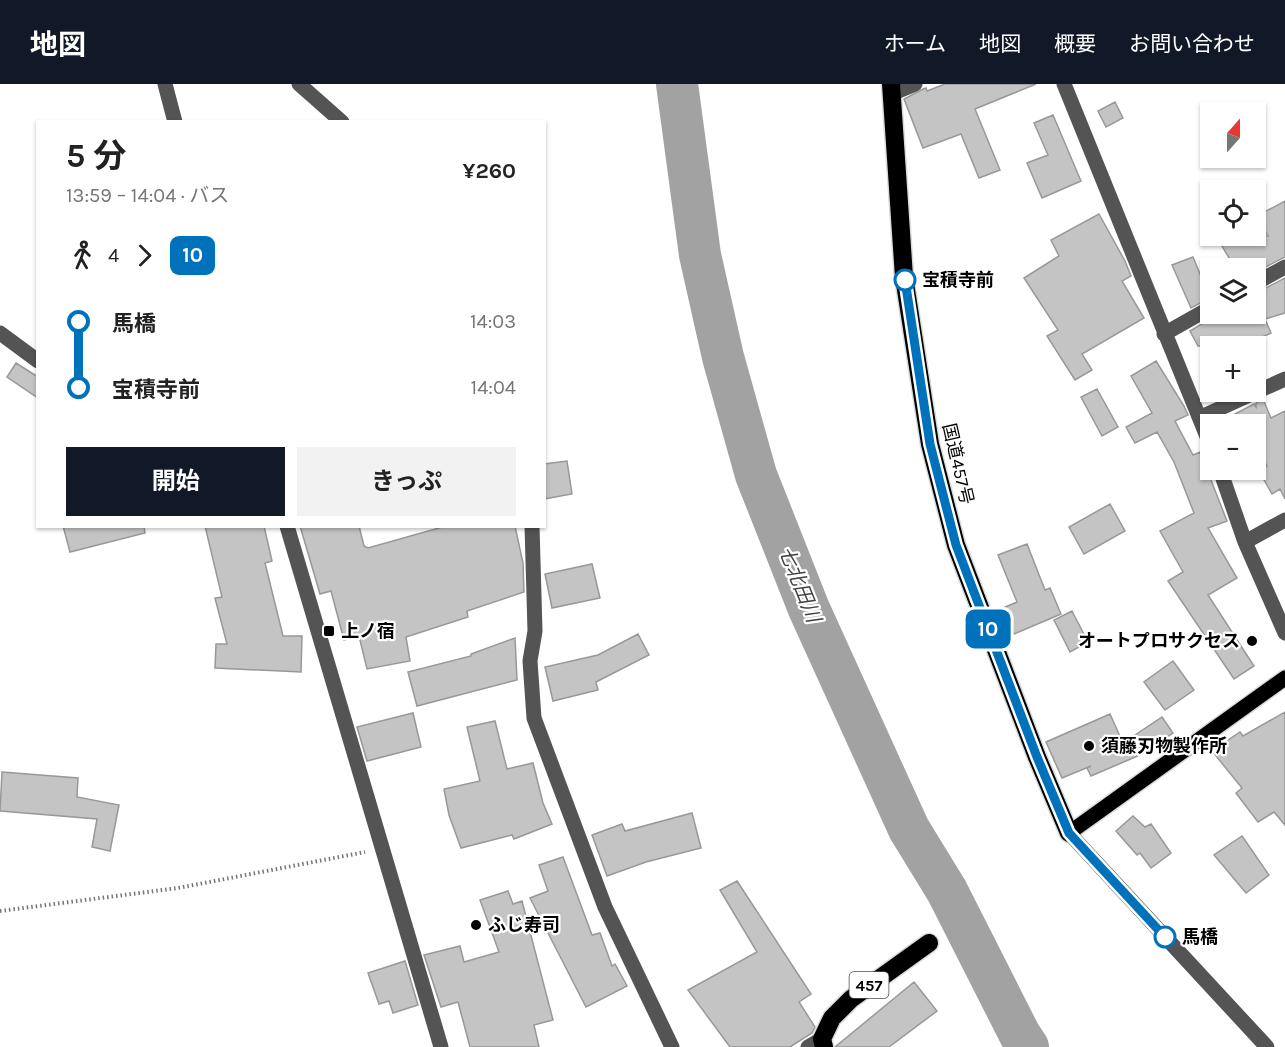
<!DOCTYPE html>
<html lang="ja">
<head>
<meta charset="utf-8">
<style>
  body { margin:0; font-family:Karla,"Noto Sans JP",sans-serif; background:#f2f2f2; color:#222; height:100vh; display:flex; flex-direction:column; font-size:22px; white-space:nowrap }
  * { box-sizing:border-box; margin:0 }
  p { font-size:20px; color:#767676 }
  .icon { flex:none; width:33px; height:33px; fill:none; stroke:currentColor; stroke-width:2; stroke-linecap:round; stroke-linejoin:round }
  .map { position:relative; flex:1; overflow:hidden }
  .side { position:absolute; left:36px; top:36px; width:510px; height:408px; display:flex; flex-direction:column; background:#fff; border-radius:0px; box-shadow:0 2px 4px #0004 }
  .side>* { flex:none }
  .badge { padding:0 12px; border-radius:9px; font-size:21px; line-height:39px }
  .needle { width:39px; rotate:21deg }
  .buttons { position:absolute; left:1200px; top:18px; display:grid; gap:12px }
  .buttons a { display:grid; place-items:center; width:66px; height:66px; border-radius:0px; background:#fff; box-shadow:0 2px 4px #0004; font-size:30px }
  .map>.badge { position:absolute; translate:-50% -50%; box-shadow:0 0 0 3px #fff }
  .legs { display:flex; align-items:center; gap:9px; height:66px; padding:0 30px; font-size:20px }
  .legs p { margin-inline-start:auto }
  .overview { display:flex; align-items:center; justify-content:space-between; height:102px; padding:0 30px }
  h1 { font-size:33px; font-weight:700; line-height:45px }
  .cta { display:flex; gap:12px; margin-top:auto; padding:12px 30px }
  .cta a { flex:1; height:69px; border-radius:0px; background:#111827; color:#fff; font-size:24px; font-weight:700; line-height:69px; text-align:center }
  .cta a+a { background:#f2f2f2; color:#222 }
  ul { padding:0 30px; list-style:none }
  li { display:flex; align-items:center; gap:21px; height:66px; font-size:22px }
  li i { display:grid; place-items:center; width:9px; height:100%; margin:0 8px; background:currentColor }
  li i::after { content:''; width:15px; height:15px; margin:-8px; border:4px solid; border-radius:50%; background:#fff }
  li p { margin-inline-start:auto }
  li:first-child i { background:linear-gradient(#0000 50%,currentColor 0) }
  li:last-child i { background:linear-gradient(currentColor 50%,#0000 0) }
  header { display:flex; align-items:center; gap:36px; box-sizing:border-box; height:84px; padding:0 30px; background:#111827; color:#fff }
  header strong { font-size:28px }
  nav { display:flex; gap:33px; margin-inline-start:auto; font-size:21px }
  .map>svg:first-child { display:block }
  .lines { fill:none; stroke-linecap:round; stroke-linejoin:round }
  .river { stroke:#a2a2a2; stroke-width:42 }
  .building { fill:#c4c4c4; stroke:#989898; stroke-width:1.5 }
  .major-casing { stroke:#dbdbdb; stroke-width:18 }
  .highway-casing { stroke:#dbdbdb; stroke-width:21 }
  .path { stroke:#767676; stroke-width:4; stroke-dasharray:1.5 3; stroke-linecap:butt }
  .minor { stroke:#545454; stroke-width:15 }
  .major { stroke:#000; stroke-width:15 }
  .highway { stroke:#000; stroke-width:18 }
  .line-1-casing { stroke:#fff; stroke-width:14 }
  .line-1 { stroke:#0072bc; stroke-width:9 }
  .stop-1-dot { fill:#fff; stroke:#0072bc; stroke-width:3 }
  .poi-dot { fill:#000; stroke:#fff; stroke-width:2 }
  .labels { text-anchor:middle; stroke-width:4.5; stroke-linejoin:round; paint-order:stroke }
  .shield { fill:#fff; stroke:#4c4c4c; stroke-width:1.5 }
  .shield-label { font-size:16px; font-weight:bold; fill:#000 }
  .stop-label { font-size:18px; font-weight:bold; fill:#000; stroke:#fff; text-anchor:start }
  .street-label { font-size:18px; fill:#000; stroke:#fff }
  .poi-label { font-size:18px; font-weight:bold; fill:#000; stroke:#fff; text-anchor:start }
  .water-label { font-size:20px; font-style:italic; fill:#434343; stroke:#fff }
</style>
</head>
<body>
<header>
<strong>地図</strong>
<nav><a>ホーム</a><a>地図</a><a>概要</a><a>お問い合わせ</a></nav>
</header>
<div class="map">
<svg width="1285" height="963" viewBox="0 0 1285 963">
  <rect width="100%" height="100%" fill="#fff"/>
  <g class="lines">
    <path class="river" d="M677,0L700,171L723,273L756,391L809,525L909,745L947,807L1020,951L1028,963"/>
  </g>
  <path class="building" d="M945,0H1036L975,25L1000,86L979,94L961,50L923,64L904,15L923,5L926,4L927,7Z
    M1115,18L1123,34L1106,43L1098,27Z
    M1053,31L1081,97L1042,114L1027,79L1048,71L1034,39Z
    M1285,117V173L1256,188V184H1235L1216,152H1268L1257,132Z
    M1099,130L1125,177L1131,192L1122,197L1144,234L1082,270L1092,286L1075,296L1047,252L1058,246L1024,194L1059,172L1051,156Z
    M1193,173L1210,214L1191,224L1172,181Z
    M1285,194V229L1265,235L1271,249L1245,261L1242,255L1228,262H1198L1190,247L1218,230H1256V209Z
    M1156,277L1184,322L1188,331L1175,337L1193,371L1200,368L1227,437L1208,444L1237,494L1208,511L1254,582L1234,595L1168,497L1183,488L1160,447L1194,429L1174,378L1157,348L1135,359L1126,343L1152,329L1131,292Z
    M16,279L38,293V314L7,293Z
    M1097,305L1118,343L1102,352L1081,313Z
    M1263,315L1271,334L1285,327V415L1280,405L1272,410L1259,387L1267,382L1256,361V340H1216L1254,320L1256,323V319Z
    M567,377L572,410L544,415V380Z
    M1110,420L1125,447L1084,470L1069,443Z
    M63,442H144L145,449L70,468Z
    M205,442H264L272,477L265,479L283,552H302L301,588L215,584L216,560H227L215,514L222,513Z
    M300,442H359L364,462L368,464L446,442H515L523,479L524,508L467,527L468,533L406,553L410,577L367,585L359,552L344,556L331,507L320,510Z
    M1027,460L1045,506L1050,504L1061,530L1014,550L1003,524L1017,518L998,471Z
    M592,480L600,514L552,524L545,490Z
    M1072,527L1088,558L1070,568L1054,536Z
    M638,550L649,571L596,598L598,606L553,617L545,583L598,571Z
    M515,554L517,596L417,622L408,588L471,572V570Z
    M1173,577L1194,606L1165,626L1144,598Z
    M1285,628V741L1274,728L1258,738L1236,709L1242,704L1212,667L1240,648L1243,652Z
    M413,629L421,663L367,677L357,643Z
    M1110,630L1123,659L1162,633L1173,649L1140,671L1091,692L1087,684L1091,682L1062,694L1046,658Z
    M495,637L507,685L533,679L543,719L552,740L514,755L512,751L461,764L449,731L444,705L480,697L467,643Z
    M2,688L78,694L77,713L119,721L110,767L92,763L97,735L0,727Z
    M692,729L701,764L646,778L607,792L592,751L622,740L625,747Z
    M1133,732L1145,743L1151,740L1171,769L1151,784L1140,769L1137,771L1116,747Z
    M1242,752L1269,791L1246,809L1214,771Z
    M563,773L592,851L600,849L612,882L615,880L627,902L586,923L530,814L548,807L539,781Z
    M737,797L811,910L799,918L815,943L812,949L790,963H730L688,906L757,868L720,806Z
    M508,807L513,820L522,817L553,936L534,941L539,963H470L458,918L441,923L424,871L460,862L464,878L499,868L480,816Z
    M405,877L418,921L393,929L389,917L379,920L368,889Z
    M914,898L937,927L889,963H835Z"/>
  <g class="lines">
    <defs>
      <path id="major" d="M1069,749L1285,594"/>
      <path id="highway" d="M891,0L904,193L930,360L956,461L1037,673L1069,749
        M824,963L822,955L832,934L851,915L929,859"/>
    </defs>
    <use href="#major" class="major-casing"/>
    <use href="#highway" class="highway-casing"/>
    <path class="path" d="M0,827L178,804L365,768"/>
    <path class="minor" d="M165,0L175,38
      M299,0L342,38
      M1064,0L1210,360
      M891,10L915,0
      M1256,199L1285,183
      M0,249L38,277
      M1164,250L1210,224
      M1201,333L1285,295
      M1220,386L1245,458L1285,549
      M287,442L441,963
      M532,442L535,547L530,577L534,634L605,823L672,963
      M1245,458L1285,436
      M1069,749L1267,963
      M808,963L822,955"/>
    <use href="#major" class="major"/>
    <use href="#highway" class="highway"/>
  </g>
  <g class="lines">
    <defs>
      <path id="line-1" d="M905,196L930,360L956,461L1037,673L1069,749L1165,853"/>
    </defs>
    <use href="#line-1" class="line-1-casing"/>
    <use href="#line-1" class="line-1"/>
  </g>
  <g class="stop-1-dot">
    <circle cx="905" cy="196" r="10"/>
    <circle cx="1165" cy="853" r="10"/>
  </g>
  <g class="poi-dot">
    <rect x="323" y="541" width="12" height="12" rx="3"/>
    <circle cx="1252" cy="557" r="6"/>
    <circle cx="1089" cy="662" r="6"/>
    <circle cx="476" cy="841" r="6"/>
  </g>
  <g class="labels">
    <rect class="shield" x="849.5" y="888" width="39" height="26" rx="4.5"/>
    <g class="shield-label">
      <text x="869" y="907">457</text>
    </g>
    <g class="stop-label">
      <text x="922" y="202">宝積寺前</text>
      <text x="1182" y="859">馬橋</text>
    </g>
    <g class="street-label">
      <text transform="translate(958 380) rotate(77)" y="6">国道457号</text>
    </g>
    <g class="poi-label">
      <text x="341" y="553">上ノ宿</text>
      <text x="1240" y="563" text-anchor="end">オートプロサクセス</text>
      <text x="1101" y="668">須藤刃物製作所</text>
      <text x="488" y="847">ふじ寿司</text>
    </g>
    <g class="water-label">
      <text transform="translate(800 500) rotate(68)" y="7">七北田川</text>
    </g>
  </g>
</svg>
<div class="buttons">
<a><svg class="needle" viewBox="-14 -14 28 28"><path d="M0-13l5 13h-10z" fill="#e53935"/><path d="M0 13l5-13h-10z" fill="#767676"/></svg></a>
<a><svg class="icon" aria-label="locate" viewBox="0 0 24 24"><circle cx="12" cy="12" r="6"/><path d="M12 2v4M12 18v4M2 12h4M18 12h4"/></svg></a>
<a><svg class="icon" aria-label="layers" viewBox="0 0 24 24"><path d="M12 4l9 5-9 5-9-5zM3 14l9 5 9-5"/></svg></a>
<a>+</a>
<a>−</a>
</div>
<b class="badge" style="left:988px;top:545px;background:#0072bc;color:#fff">10</b>
<section class="side">
<div class="overview"><div><h1>5 分</h1><p>13:59 – 14:04 · バス</p></div><b>¥260</b></div>
<div class="legs"><svg class="icon" aria-label="walk" viewBox="0 0 24 24"><circle cx="13" cy="4" r="2"/><path d="M13 8l-2 6 4 7M11 14l-3 7M7 12l3-4h3l4 4"/></svg>4<svg class="icon" aria-label="forward" viewBox="0 0 24 24"><path d="M9 5l7 7-7 7"/></svg><b class="badge" style="background:#0072bc;color:#fff">10</b></div>
<ul>
<li><i style="color:#0072bc"></i><b>馬橋</b><p>14:03</p></li>
<li><i style="color:#0072bc"></i><b>宝積寺前</b><p>14:04</p></li>
</ul>
<div class="cta"><a>開始</a><a>きっぷ</a></div>
</section>
</div>
</body>
</html>
